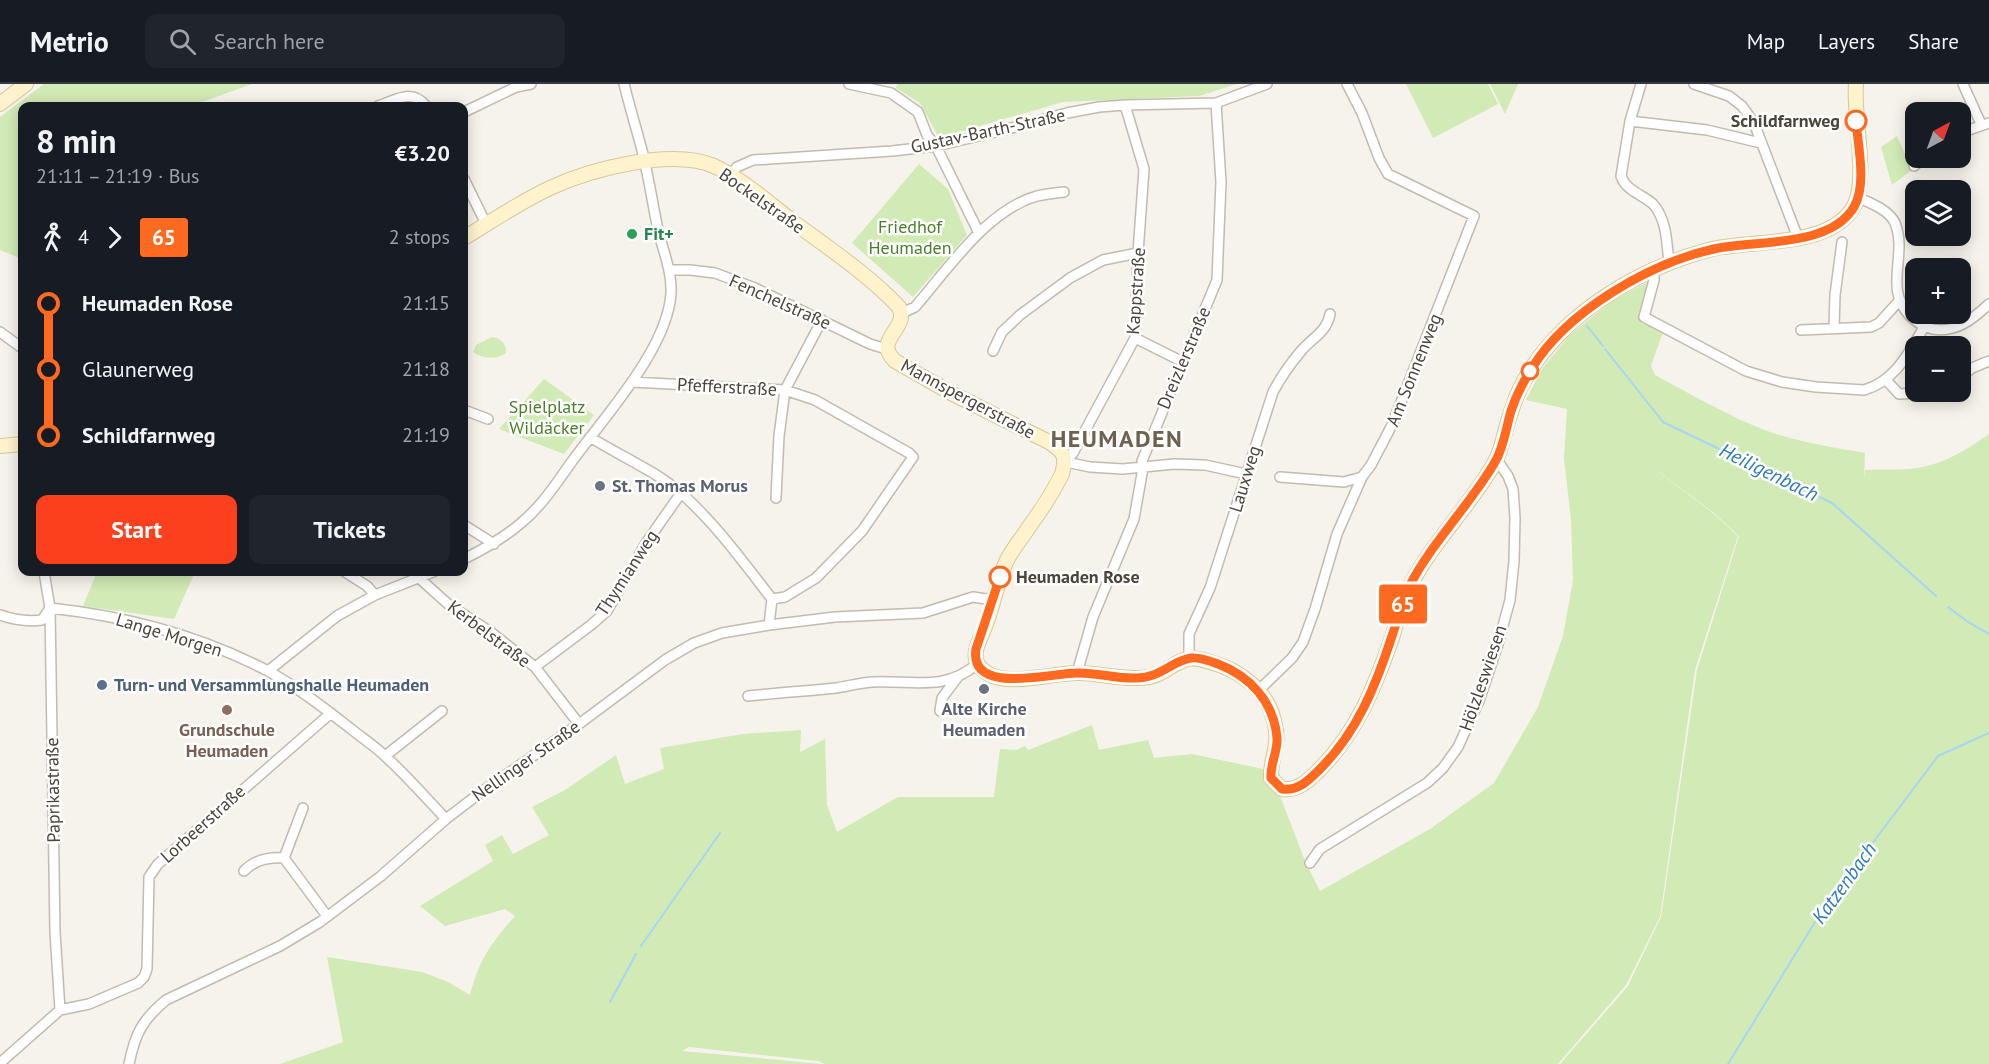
<!DOCTYPE html>
<html lang="en">
<head>
<meta charset="utf-8">
<style>
  body { margin:0; font-family:"PT Sans",sans-serif; background:#20242c; color:#f1f3f6; height:100vh; display:flex; flex-direction:column; font-size:22px; white-space:nowrap }
  * { box-sizing:border-box; margin:0 }
  p { font-size:20px; color:#9ea1a6 }
  .icon { flex:none; width:33px; height:33px; fill:none; stroke:currentColor; stroke-width:2; stroke-linecap:round; stroke-linejoin:round }
  .map { position:relative; flex:1; overflow:hidden }
  .details { position:absolute; left:18px; top:18px; width:450px; height:474px; display:flex; flex-direction:column; background:#171b24; border-radius:12px; box-shadow:0 3px 15px #0003 }
  .details>* { flex:none }
  .badge { padding:0 12px; border-radius:4px; font-size:21px; line-height:39px }
  .needle { width:39px; rotate:41deg }
  .buttons { position:absolute; left:1905px; top:18px; display:grid; gap:12px }
  .buttons a { display:grid; place-items:center; width:66px; height:66px; border-radius:12px; background:#171b24; box-shadow:0 3px 15px #0003; font-size:30px }
  .map>.badge { position:absolute; translate:-50% -50%; box-shadow:0 0 0 3px #fff }
  .legs { display:flex; align-items:center; gap:9px; height:66px; padding:0 18px; font-size:20px }
  .legs p { margin-inline-start:auto }
  .head { display:flex; align-items:center; justify-content:space-between; height:102px; padding:0 18px }
  h1 { font-size:33px; font-weight:600; line-height:45px }
  .button { display:flex; gap:12px; margin-top:auto; padding:12px 18px }
  .button a { flex:1; height:69px; border-radius:12px; background:#fc3f1d; color:#fff; font-size:24px; font-weight:600; line-height:69px; text-align:center }
  .button a+a { background:#20242c; color:#f1f3f6 }
  ul { padding:0 18px; list-style:none }
  li { display:flex; align-items:center; gap:21px; height:66px; font-size:22px }
  li i { display:grid; place-items:center; width:9px; height:100%; margin:0 8px; background:currentColor }
  li i::after { content:''; width:15px; height:15px; margin:-8px; border:4px solid; border-radius:50%; background:#171b24 }
  li p { margin-inline-start:auto }
  li:first-child i { background:linear-gradient(#0000 50%,currentColor 0) }
  li:last-child i { background:linear-gradient(currentColor 50%,#0000 0) }
  header { display:flex; align-items:center; gap:36px; box-sizing:border-box; height:84px; padding:0 30px; background:#171b24; border-bottom:2px solid #363941 }
  header strong { font-size:28px }
  nav { display:flex; gap:33px; margin-inline-start:auto; font-size:21px }
  .search { width:420px; height:54px; background:#20242c; display:flex; align-items:center; gap:15px; box-sizing:border-box; padding:0 21px; border-radius:12px; color:#9ea1a6; font-size:22px }
  .map>svg:first-child { display:block }
  .green { fill:#d2eab5 }
  .lines { fill:none; stroke-linecap:round; stroke-linejoin:round }
  .stream { stroke:#a9d4f2; stroke-width:2 }
  .street-casing { stroke:#c2bbae; stroke-width:12 }
  .secondary-casing { stroke:#d6c79b; stroke-width:16 }
  .street { stroke:#fff; stroke-width:9 }
  .secondary { stroke:#fff3cd; stroke-width:14 }
  .line-1-casing { stroke:#fff; stroke-width:14 }
  .line-1 { stroke:#ff6a20; stroke-width:9 }
  .stop-1-dot { fill:#fff; stroke:#ff6a20; stroke-width:3 }
  .leisure-dot { fill:#2e9e5b; stroke:#fff; stroke-width:2 }
  .worship-dot { fill:#6b7280; stroke:#fff; stroke-width:2 }
  .service-dot { fill:#5c6f8a; stroke:#fff; stroke-width:2 }
  .education-dot { fill:#8d6e63; stroke:#fff; stroke-width:2 }
  .labels { text-anchor:middle; stroke-width:5; stroke-linejoin:round; paint-order:stroke }
  .stop-label { font-size:18px; font-weight:bold; fill:#4b4439; stroke:#fff; text-anchor:end }
  .street-label { font-size:18px; fill:#4b4439; stroke:#fff }
  .park-label { font-size:18px; fill:#4a7f2a; stroke:#fff }
  .leisure-label { font-size:18px; font-weight:bold; fill:#27864d; stroke:#fff; text-anchor:start }
  .worship-label { font-size:18px; font-weight:bold; fill:#5b616d; stroke:#fff; text-anchor:start }
  .service-label { font-size:18px; font-weight:bold; fill:#4e5e75; stroke:#fff; text-anchor:start }
  .education-label { font-size:18px; font-weight:bold; fill:#785e54; stroke:#fff }
  .water-label { font-size:20px; font-style:italic; fill:#2e7ab2; stroke:#fff }
  .district-label { font-size:24px; font-weight:bold; letter-spacing:1.5px; fill:#6e6250; stroke:#fff }
</style>
</head>
<body>
<header>
<strong>Metrio</strong>
<div class="search"><svg class="icon" aria-label="search" viewBox="0 0 24 24"><circle cx="10" cy="10" r="6"/><path d="M15 15l6 6"/></svg>Search here</div>
<nav><a>Map</a><a>Layers</a><a>Share</a></nav>
</header>
<div class="map">
<svg width="1989" height="980" viewBox="0 0 1989 980">
  <rect width="100%" height="100%" fill="#f6f3ec"/>
  <path class="green" d="M44,0H252L191,22H22V175L0,166V33Z
    M897,0H1237L1199,12L1063,18L939,54L920,19L896,4Z
    M1406,0H1488L1498,20L1433,54Z
    M1490,0H1518L1505,30Z
    M1897,52L1912,86L1892,101L1881,63Z
    M919,80L948,105L967,151L913,213L852,159Z
    M1648,198L1639,233L1663,248L1651,282L1655,291C1690,310 1725,330 1762,345C1793,357 1831,363 1865,369L1864,395L1865,386C1879,385 1894,386 1908,385C1939,383 1964,368 1989,350V980H1560L1628,902L1661,833L1697,586L1739,452L1714,429L1639,373L1714,430L1738,452L1695,586L1660,833L1626,901L1558,980H825L818,977L689,963L682,967L822,980H280L343,958L327,873L422,888L448,898L470,911C480,874 490,861 515,832L505,825L445,842L420,822L493,777L485,761L502,751L513,770L549,751L532,723L565,706L616,671L625,700L664,685L660,664L743,650L801,646L800,668L825,655L827,721L837,748L898,713H994L1000,665L1016,666L1025,662L1028,666L1092,641L1099,666L1148,656L1154,674L1192,670L1263,685C1265,697 1268,704 1279,709L1305,777L1320,807L1430,745L1494,699L1538,623L1563,552L1573,496L1571,436L1564,375L1567,325L1526,316L1542,285L1569,252L1613,216Z
    M492,253C501,254 507,261 506,269C497,276 482,275 473,268L476,261Z
    M544,295L594,331L564,370L499,345Z
    M97,488H195L174,535L83,522Z"/>
  <g class="lines">
    <path class="stream" d="M1587,242L1603,262
      M1605,265L1663,338L1832,419L1936,512
      M1948,523L1968,538L1989,550
      M641,862L720,749
      M610,918L636,870
      M1728,980L1823,825L1938,672L1989,649"/>
    <defs>
      <path id="street" d="M849,0L891,9L918,28L927,51L936,62L979,149
        M1641,0L1630,37L1621,92C1626,107 1642,110 1653,120C1667,135 1667,161 1669,180
        M1694,0L1729,12L1742,22L1754,39L1798,154
        M1963,0L1981,40
        M378,22C396,16 412,4 426,22
        M464,28L516,3L531,0
        M1630,37L1707,46L1761,59
        M1960,49L1989,39
        M1914,82L1924,74
        M731,91L737,83L753,76L892,67L936,62L1000,47L1067,29L1099,23L1125,21L1216,19L1267,0
        M464,95L486,140
        M1858,114C1870,118 1890,127 1895,139C1908,171 1883,204 1910,232C1917,239 1923,243 1933,245C1956,249 1973,235 1989,220
        M669,186H690L715,189L755,204L870,260L886,265
        M1654,187V196L1644,233L1746,287L1782,298L1816,303L1864,306C1895,297 1908,270 1924,243
        M902,229L915,223C948,185 987,126 1037,112C1046,110 1055,109 1064,108
        M1834,243L1835,211L1842,158
        M1801,246L1871,243L1879,239L1899,217
        M0,248L22,264
        M1135,254L1183,278
        M993,267L1002,248L1020,231L1070,194L1103,176L1138,169
        M1960,294L1972,284L1989,277
        M1886,296L1899,310L1938,308
        M632,298L785,306L815,316L909,369L913,373L862,447L816,494L785,513L772,515
        M464,326L488,335
        M590,353C620,372 654,386 681,409C716,440 744,479 772,515L769,541
        M1066,378L1073,369L1135,254L1138,169L1144,85L1125,21
        M1066,378L1090,383L1123,385L1174,380L1205,381L1246,390
        M1280,393L1344,398L1362,393
        M776,414L779,352L785,306L822,236
        M464,441L494,460
        M464,475C484,465 504,454 521,439C543,421 557,398 573,376C605,332 668,264 671,209C672,187 663,167 658,146C653,121 649,96 643,70C637,47 630,24 624,0
        M44,488L50,524L55,848L60,926
        M345,488L367,502L375,511
        M418,493L448,520L492,549L535,583L579,640
        M0,531C14,536 27,538 42,536L50,524C125,532 201,552 268,587C297,603 324,624 350,644C362,654 375,662 386,673C407,692 426,714 446,735
        M1189,574V550L1210,504L1273,308C1281,293 1290,280 1301,267C1312,254 1327,248 1330,230
        M535,583L591,541L607,527L646,459L681,409
        M268,587L337,532L375,511L433,488
        M1077,589L1093,533L1134,435L1143,384L1142,377L1217,196L1221,98L1216,19
        M1258,607L1292,574L1303,558L1315,525L1337,450L1362,393L1371,381L1392,341L1474,132L1388,90L1379,74L1362,29L1347,0
        M748,612C777,609 806,607 836,604C848,602 860,599 872,598C911,596 945,608 977,580
        M940,627L942,614L957,594
        M385,672L442,627
        M303,724L284,774L327,832
        M1310,779L1320,765L1427,699L1443,684L1458,663L1479,617L1498,560L1510,516L1514,477L1515,434L1513,405L1508,392L1497,376
        M244,787C255,775 269,773 284,774
        M0,979L60,926L89,920L138,899L144,893L147,885L149,793L158,780L331,629
        M129,980C135,950 142,936 166,916L280,862L320,838L381,792L446,735L480,709L579,640L665,576L694,559L722,549L769,541L835,533L923,529L973,513L993,516"/>
      <path id="secondary" d="M0,20L26,0
        M464,154C492,137 520,118 550,104C591,85 671,64 714,82C744,96 770,120 796,140C829,164 871,193 899,223C910,245 872,255 895,277L951,309L1049,358C1064,368 1067,372 1062,390C1053,408 1043,424 1031,440C1023,453 1012,465 1006,478C997,499 993,522 985,543C981,554 970,570 979,582C999,608 1051,588 1079,589C1098,589 1119,595 1138,594C1143,594 1151,593 1156,591C1167,587 1176,577 1188,575C1196,573 1203,576 1210,578C1241,586 1269,608 1275,641C1280,660 1270,676 1271,694L1282,705C1299,707 1309,696 1320,685C1357,648 1375,602 1392,554C1397,537 1401,518 1410,502C1433,457 1471,421 1495,378C1501,367 1503,356 1506,344C1511,328 1515,312 1524,297C1561,230 1639,184 1712,165C1754,155 1833,165 1855,120C1868,92 1853,33 1856,0
        M0,362L22,360"/>
    </defs>
    <use href="#street" class="street-casing"/>
    <use href="#secondary" class="secondary-casing"/>
    <use href="#street" class="street"/>
    <use href="#secondary" class="secondary"/>
  </g>
  <g class="lines">
    <defs>
      <path id="line-1" d="M1000,493L976,565C969,612 1052,589 1076,589C1096,588 1116,595 1136,594C1161,594 1171,577 1191,574C1199,573 1210,577 1218,580C1250,592 1274,618 1277,654C1278,667 1270,680 1271,694L1282,705C1298,707 1308,697 1319,686C1357,649 1376,601 1392,552C1398,535 1402,517 1410,501C1433,457 1470,421 1495,378C1504,363 1506,344 1511,327C1516,312 1523,298 1532,284C1567,227 1650,179 1714,165C1755,156 1830,164 1854,123C1867,101 1858,62 1856,37"/>
    </defs>
    <use href="#line-1" class="line-1-casing"/>
    <use href="#line-1" class="line-1"/>
  </g>
  <g class="stop-1-dot">
    <circle cx="1856" cy="37" r="10"/>
    <circle cx="1530" cy="287" r="8"/>
    <circle cx="1000" cy="493" r="10"/>
  </g>
  <circle class="leisure-dot" cx="632" cy="150" r="6"/>
  <g class="worship-dot">
    <circle cx="600" cy="402" r="6"/>
    <circle cx="984" cy="605" r="6"/>
  </g>
  <circle class="service-dot" cx="102" cy="601" r="6"/>
  <circle class="education-dot" cx="227" cy="626" r="6"/>
  <g class="labels">
    <g class="stop-label">
      <text x="1840" y="43">Schildfarnweg</text>
      <text x="1016" y="499" text-anchor="start">Heumaden Rose</text>
    </g>
    <g class="street-label">
      <text transform="translate(988 47) rotate(-12)" y="6">Gustav-Barth-Straße</text>
      <text transform="translate(762 117) rotate(35)" y="6">Bockelstraße</text>
      <text transform="translate(1136 207) rotate(-86)" y="6">Kappstraße</text>
      <text transform="translate(780 218) rotate(24)" y="6">Fenchelstraße</text>
      <text transform="translate(1184 274) rotate(-67)" y="6">Dreizlerstraße</text>
      <text transform="translate(1414 286) rotate(-68)" y="6">Am Sonnenweg</text>
      <text transform="translate(727 303) rotate(3)" y="6">Pfefferstraße</text>
      <text transform="translate(968 315) rotate(28)" y="6">Mannspergerstraße</text>
      <text transform="translate(1245 395) rotate(-73)" y="6">Lauxweg</text>
      <text transform="translate(627 489) rotate(-57)" y="6">Thymianweg</text>
      <text transform="translate(489 550) rotate(37)" y="6">Kerbelstraße</text>
      <text transform="translate(169 551) rotate(17)" y="6">Lange Morgen</text>
      <text transform="translate(1483 594) rotate(-71)" y="6">Hölzleswiesen</text>
      <text transform="translate(526 677) rotate(-35)" y="6">Nellinger Straße</text>
      <text transform="translate(53 706) rotate(-91)" y="6">Paprikastraße</text>
      <text transform="translate(203 740) rotate(-42)" y="6">Lorbeerstraße</text>
    </g>
    <g class="park-label">
      <text x="910" y="149">Friedhof<tspan x="910" dy="21">Heumaden</tspan></text>
      <text x="547" y="329">Spielplatz<tspan x="547" dy="21">Wildäcker</tspan></text>
    </g>
    <g class="leisure-label">
      <text x="644" y="156">Fit+</text>
    </g>
    <g class="worship-label">
      <text x="612" y="408">St. Thomas Morus</text>
      <text x="984" y="631" text-anchor="middle">Alte Kirche<tspan x="984" dy="21">Heumaden</tspan></text>
    </g>
    <g class="service-label">
      <text x="114" y="607">Turn- und Versammlungshalle Heumaden</text>
    </g>
    <g class="education-label">
      <text x="227" y="652">Grundschule<tspan x="227" dy="21">Heumaden</tspan></text>
    </g>
    <g class="water-label">
      <text transform="translate(1769 388) rotate(26)" y="7">Heiligenbach</text>
      <text transform="translate(1844 799) rotate(-54)" y="7">Katzenbach</text>
    </g>
    <g class="district-label">
      <text x="1117" y="363">HEUMADEN</text>
    </g>
  </g>
</svg>
<div class="buttons">
<a><svg class="needle" viewBox="-14 -14 28 28"><path d="M0-13l5 13h-10z" fill="#e53935"/><path d="M0 13l5-13h-10z" fill="#9ea1a6"/></svg></a>
<a><svg class="icon" aria-label="layers" viewBox="0 0 24 24"><path d="M12 4l9 5-9 5-9-5zM3 14l9 5 9-5"/></svg></a>
<a>+</a>
<a>−</a>
</div>
<b class="badge" style="left:1403px;top:520px;background:#ff6a20;color:#fff">65</b>
<section class="details">
<div class="head"><div><h1>8 min</h1><p>21:11 – 21:19 · Bus</p></div><b>€3.20</b></div>
<div class="legs"><svg class="icon" aria-label="walk" viewBox="0 0 24 24"><circle cx="13" cy="4" r="2"/><path d="M13 8l-2 6 4 7M11 14l-3 7M7 12l3-4h3l4 4"/></svg>4<svg class="icon" aria-label="forward" viewBox="0 0 24 24"><path d="M9 5l7 7-7 7"/></svg><b class="badge" style="background:#ff6a20;color:#fff">65</b><p>2 stops</p></div>
<ul>
<li><i style="color:#ff6a20"></i><b>Heumaden Rose</b><p>21:15</p></li>
<li><i style="color:#ff6a20"></i><span>Glaunerweg</span><p>21:18</p></li>
<li><i style="color:#ff6a20"></i><b>Schildfarnweg</b><p>21:19</p></li>
</ul>
<div class="button"><a>Start</a><a>Tickets</a></div>
</section>
</div>
</body>
</html>
